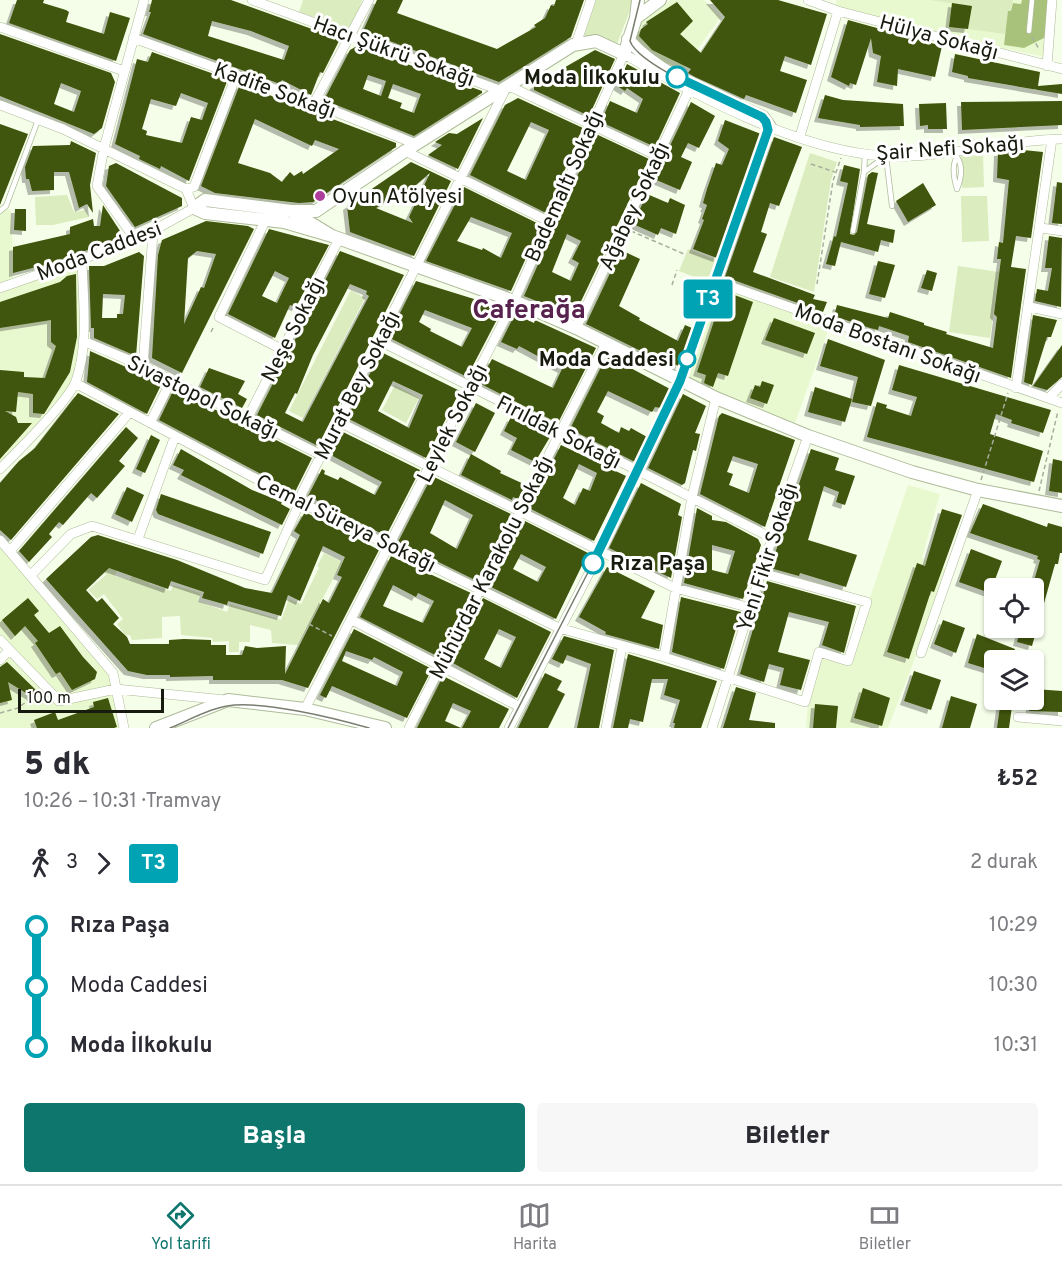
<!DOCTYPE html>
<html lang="tr">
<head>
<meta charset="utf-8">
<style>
  body { margin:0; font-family:Overpass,sans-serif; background:#f7f7f7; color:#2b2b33; height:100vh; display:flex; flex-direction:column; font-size:22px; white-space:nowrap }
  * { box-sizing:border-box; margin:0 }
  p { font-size:20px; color:#7c7c81 }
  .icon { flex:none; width:33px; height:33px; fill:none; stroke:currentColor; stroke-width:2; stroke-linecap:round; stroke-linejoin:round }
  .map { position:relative; height:728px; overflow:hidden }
  .drawer { display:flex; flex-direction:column; background:#fff; flex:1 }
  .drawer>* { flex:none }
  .badge { padding:0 12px; border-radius:4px; font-size:21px; line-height:39px }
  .controls { position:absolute; left:984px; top:578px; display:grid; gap:12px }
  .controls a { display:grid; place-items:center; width:60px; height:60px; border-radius:6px; background:#fff; box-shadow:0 2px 4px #0004; font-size:30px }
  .scale { position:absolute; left:18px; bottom:15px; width:146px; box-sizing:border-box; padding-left:6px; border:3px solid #171b0f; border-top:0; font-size:16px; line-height:21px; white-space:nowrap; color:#171b0f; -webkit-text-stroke:4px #fff; paint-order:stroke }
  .map>.badge { position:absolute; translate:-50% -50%; box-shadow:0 0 0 3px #fff }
  .legs { display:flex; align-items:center; gap:9px; height:66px; padding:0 24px; font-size:20px }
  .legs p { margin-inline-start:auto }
  .headline { display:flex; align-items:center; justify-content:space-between; height:102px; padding:0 24px }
  h1 { font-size:33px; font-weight:800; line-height:45px }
  .button { display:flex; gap:12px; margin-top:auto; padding:12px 24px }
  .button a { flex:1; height:69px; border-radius:6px; background:#0f766e; color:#fff; font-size:24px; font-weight:800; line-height:69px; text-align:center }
  .button a+a { background:#f7f7f7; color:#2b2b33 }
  ul { padding:0 24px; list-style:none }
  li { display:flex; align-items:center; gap:21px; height:60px; font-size:22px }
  li i { display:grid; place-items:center; width:9px; height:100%; margin:0 8px; background:currentColor }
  li i::after { content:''; width:15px; height:15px; margin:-8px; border:4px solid; border-radius:50%; background:#fff }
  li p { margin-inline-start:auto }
  li:first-child i { background:linear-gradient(#0000 50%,currentColor 0) }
  li:last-child i { background:linear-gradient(currentColor 50%,#0000 0) }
  .menu { display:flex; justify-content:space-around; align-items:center; height:84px; border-top:2px solid #e1e1e2; background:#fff; font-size:16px; color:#7c7c81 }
  .menu a { display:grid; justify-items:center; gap:3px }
  .menu .selected { color:#0f766e }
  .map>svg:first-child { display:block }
  .built { fill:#e9f9cf }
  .green { fill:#dbecbf }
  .forest { fill:#a8c27c }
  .building { fill:#3f540a; fill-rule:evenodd; filter:url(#shadow) }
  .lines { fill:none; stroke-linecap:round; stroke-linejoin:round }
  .service-casing { stroke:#aebb9a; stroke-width:6 }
  .minor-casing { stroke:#aebb9a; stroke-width:10 }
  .tertiary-casing { stroke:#aebb9a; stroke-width:14 }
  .path { stroke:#a7ae9c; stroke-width:1.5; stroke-dasharray:4.5 3; stroke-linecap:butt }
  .service { stroke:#fff; stroke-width:4.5 }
  .minor { stroke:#fff; stroke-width:9 }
  .tertiary { stroke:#fff; stroke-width:12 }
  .tram { stroke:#797f6f; stroke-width:1.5 }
  .line-1-casing { stroke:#fff; stroke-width:14 }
  .line-1 { stroke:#00a3b4; stroke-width:9 }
  .stop-1-dot { fill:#fff; stroke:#00a3b4; stroke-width:3 }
  .poi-dot { fill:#ae3e9b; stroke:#fff; stroke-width:2 }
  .labels { text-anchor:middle; stroke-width:6; stroke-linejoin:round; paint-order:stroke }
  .street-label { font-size:21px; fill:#171b0f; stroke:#fff }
  .stop-label { font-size:21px; font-weight:bold; fill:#171b0f; stroke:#fff; text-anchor:end }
  .poi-label { font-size:21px; fill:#171b0f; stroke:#fff; text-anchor:start }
  .district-label { font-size:27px; font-weight:bold; fill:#58224e; stroke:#fff }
</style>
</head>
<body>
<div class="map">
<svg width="1062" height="728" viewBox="0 0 1062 728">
  <defs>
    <filter id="shadow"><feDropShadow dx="-4" dy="4" stdDeviation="0" flood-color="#0004"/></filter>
  </defs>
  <rect width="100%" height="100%" fill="#f5fee9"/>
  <path class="built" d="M671,0H704L721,17L679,74L635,40L640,23Z
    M837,0H1049L1045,57L887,23L835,7Z
    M6,206L12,214L13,281L0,285V211Z
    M79,265L81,341L73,382L0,466V291Z
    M717,287L830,325L794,426L685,379Z
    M908,485L940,494L922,558L949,570L888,728H806L808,702L821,655L848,663Z
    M0,544L111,674L113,687L60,698L0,636Z
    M10,654L57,703L114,692L121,728H0V664Z"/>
  <path class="green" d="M303,0H362L352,30L299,12Z
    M595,0H634L617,44L607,39L587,38L584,34Z
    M930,0H1013L1005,34L968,29L971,6Z
    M810,153L837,162L831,180L814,292L770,277Z
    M983,155L984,187L962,188L961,156Z
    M67,195L74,212L86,210L89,217L53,225H36L35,197Z
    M961,196H987L989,241L962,242Z
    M688,249L717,260L706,294L688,287L692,276L679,271Z
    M958,266L999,272L990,338L949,332Z
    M351,290L365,298L303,418L289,411Z
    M395,385L419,398L406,423L382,410Z
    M324,553L342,562L298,645L272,643L271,630L250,625V642H239V652H229V641L213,642L212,638L181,635L180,616L162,617V638L132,640L130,635H125L117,624L123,619L104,594L97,599L88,590L106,575L99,565L117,568L115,576L130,580L133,573L150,579L149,584L171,591L173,585L201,593L198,601L227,612L230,604L281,620L289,599L301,604L319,568L317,566Z"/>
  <path class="forest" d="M1022,0H1049L1046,37L1024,48L1004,45L1008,11H1011L1013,3L1021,4Z"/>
  <path class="building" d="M17,0H44L43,3L66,10L69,12L66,22L104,34L110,12L130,18L116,61L9,23Z
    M152,0H231L340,39L323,73L320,72L311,95L282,80L280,84L143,34L151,12H149ZM212,21L251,31L289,46L284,60L208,36Z
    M377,0H403L397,13L497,49L536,27L534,25L545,18L551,5L554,6L556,0H584L571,37L499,82L363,31Z
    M710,0H778L827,14L811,65L785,56L780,71L807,80L796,113L746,95L744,99L695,77L688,73L691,69L652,50L639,36L641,29L648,24L646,22L677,2L693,21L680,34L701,53L725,17Z
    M952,3L972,6L968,29L949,27Z
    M848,20L942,46L935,77L898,69L897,86L877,82L881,56L873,53L871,38L856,85L850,83L849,86L831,77Z
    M0,34L111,73L115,82L102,128L94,134L0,96ZM61,83L81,91L74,112L54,104Z
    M357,46L482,91V93L414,136L324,100L350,50ZM368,75L386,81L381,96L363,89ZM393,84L421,94L414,113L400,108L402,103L388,98Z
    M595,50L615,59L589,116L534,90V85Z
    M152,52L228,79L189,181L161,166L160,169L139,159L140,156L115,144L137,59L148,62ZM181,93L208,103L202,120L191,117L182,143L146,135L147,131L142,129L151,99L176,106Z
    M955,54L1040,72L1038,86L1062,84V94L968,78V76L952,72Z
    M627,64L680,93L655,147L601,122L610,101L637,113L643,99L627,88L625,91L617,86Z
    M240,84L396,143V147L313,202L299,203L215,193L201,186ZM255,119L312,146L315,140L339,149L303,174L302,171L294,176L290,172L282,182L270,173L238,163Z
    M825,95L843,100L903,104L904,126L860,127V125L818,118Z
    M518,98L583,128L546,213L470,175L505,105ZM531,122L549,130L526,180L507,171Z
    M1062,101V125L962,130L961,102Z
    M691,102L715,116L699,148L688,143L681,157L692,162L680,190L654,179Z
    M946,103L947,129H928V125L920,126L919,104Z
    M483,118L458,169L428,155L442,145L435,142L449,133L457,134Z
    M725,120L761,134L717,258L693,249L704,220L702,219L707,205L703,203L707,189L716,163L722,165L729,149L718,141Z
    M0,124L28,134L0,205Z
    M596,134L649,159L574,316L524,296ZM567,234L581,241L572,259L579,263L571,281L552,272Z
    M774,137L802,147L779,206L770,203L761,232L767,234L753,272L815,295L813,299L827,302L823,312L725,277Z
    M71,141L96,153L90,185L93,213L87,204L79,208L69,172H54V190L32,191L29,179H26L25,167L33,146L70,145Z
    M1023,150L1043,152L1031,238L1016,236L1011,267L1026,269L1011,378L908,342L909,336L879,326L878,330L870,328L834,316L837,305L888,318L890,312L924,323V325L947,332L946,334L993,348L997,317L994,314L1001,259H997L999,242L1003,243L1009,180L997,178L998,152Z
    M411,162L451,181L414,256L350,232L347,206ZM430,173L409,217L413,223L376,208L395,195L397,198L403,196Z
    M116,163L182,198V206L135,227L106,186L109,166Z
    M844,165L860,169L850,234L854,235L857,232L868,175L872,172L878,173L867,224L895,230L893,243L881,240L878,252L841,242L835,266L826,264L834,236L836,237L848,183L840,181Z
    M1057,182L1062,183V224L1052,223Z
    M923,183L936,205L908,222L896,201Z
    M464,187L541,225L511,291L426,261ZM471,217L512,233L501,258L483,248L482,250L457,241Z
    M647,194L668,203L670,198L685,205L676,234L661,228L658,235L633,224Z
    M103,205L124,237L48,264L13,273V247L70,234V227L93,219L94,226H100Z
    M15,209H26V231L14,230Z
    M206,221L248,226L254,229L182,373L152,358L158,255L162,240ZM197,251L216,254L204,288L201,287L184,324L188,258Z
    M269,229L329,245L296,307L290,305L275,338L228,314ZM275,271L289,278L277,303L262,296Z
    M1049,236L1062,238L1061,307L1035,301L1037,289L1048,291L1052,268H1045Z
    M621,250L640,259L619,306L640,318L639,320L678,341L685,325L692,328L679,366L649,355L586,324Z
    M340,251L404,275L318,446L257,415ZM350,284L367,291L366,294L369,296L303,422L285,413L295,393L297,394L313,355Z
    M139,252L144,256L136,356L94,338V328H91L89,266H104ZM103,294L125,295L123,314H117V318H102Z
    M878,261L895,265L885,298L869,294Z
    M927,270L937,273L932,291L921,288Z
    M76,274L77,337L70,372L44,414L33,413V394L18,392L16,412L5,411L16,417L18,423H32L0,459V370L24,372V377L45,378L56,346L51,342V320L0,328V302L60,282L67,276Z
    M416,281L503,308L467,377L388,337ZM425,310L472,328L462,347L430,331L431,329L419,322Z
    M724,291L753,302L728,376L718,373L713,387L704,383L706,375L697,372Z
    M515,314L534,323L535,320L596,348L558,423L479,383L492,359L553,388L562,369L519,346L517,349L501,342Z
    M1033,315L1057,320L1051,337H1047L1032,385L1024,382Z
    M774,318L815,333L807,354L765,340Z
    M828,339L885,360L871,406L852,402L858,377L820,366Z
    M1062,345V377L1047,390L1033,386Z
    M90,351L162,383L147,414L87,382Z
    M381,352L460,391L426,458L347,418ZM393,381L423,395L409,428L378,411Z
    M610,357L670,389L661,408L655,407L652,412L608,391L597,412L604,416L601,423L619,433L621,427L629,431L631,428L647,437L635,462L570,429L605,359Z
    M899,365L1051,410L1043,433L1011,423L1012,420L996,414L990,434L1043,451L1034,482L867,437L877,402L887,405L886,408L911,416L917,397L892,390Z
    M209,368L245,381L238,394L247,399L242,408L200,387Z
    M762,381L774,385L767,404L750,398L755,385L760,387Z
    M815,387L852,399L845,422L808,412Z
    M174,389L312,458L295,492L159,420Z
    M78,393L119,414L11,540L0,530V483L19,461L35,448Z
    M683,394L706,406L695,433L700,434L696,451L693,450L685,483L682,485L648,468Z
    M476,403L495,413L475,452L456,442Z
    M722,413L795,440L765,527L700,494L719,416ZM733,456L758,464L749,493L729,485L733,474L727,472Z
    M511,417L550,437L535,462L511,450L517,438L504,431Z
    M126,427L138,438L119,461L125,466L97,498L91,493L63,525L59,522L49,534L52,537L29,562L19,551Z
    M341,431L420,470L386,536L308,496L322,469L325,471L324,474L338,480L340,477L375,495L382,482L329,454Z
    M151,435L160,440L145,473L136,469Z
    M561,445L626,476L594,541L529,508ZM579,464L597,473L590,491L583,488L575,505L563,498Z
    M181,449L252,490L282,502L281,504L290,509L282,525L181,475L184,470L173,465Z
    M811,449L839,458L835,470L855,476L845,505L836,502L839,492L824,486L808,540L857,555L846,587L800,573L799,576L770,568Z
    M471,454L501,471L500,473L526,485L518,499L513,497L512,500L461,475Z
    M1053,459L1062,461V493L1049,491Z
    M432,476L511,514L477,581L398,542ZM445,500L473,515L457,549L430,533Z
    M641,483L681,504L678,515L682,517L671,578L609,548Z
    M127,487L144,495L132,522L115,514Z
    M161,494L271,532L263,554L158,514L156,510Z
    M983,504L1047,527L1048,523L1062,527V553H1060L1058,564H1055L1032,646L1017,642L1021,627H1034L1032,588L1040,560L1037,559L1038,556L970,533Z
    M697,508L712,516V520L726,522L758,539L761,545L743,599L684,583ZM712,545L735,551L728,574L712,570Z
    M942,509L962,515L934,592L931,591L909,659L887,652L917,563L925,566Z
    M305,512L379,550L308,688L282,680H213V676L170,677V675H147L128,671L46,579L91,537L98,535L177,560L245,588L272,593L300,535L294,531ZM323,546L345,557L337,575L342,577L329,603L323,599L285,674L286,646L257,648L245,646L242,655H226V645H211V640L184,639L169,640V644H130L127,637L113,624L119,618L102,598L97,602L86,590L109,568L168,589L171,581L204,592L202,598L227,605L228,601L281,616L288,595L300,601Z
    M523,520L588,553L556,619L489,586ZM521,554L546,567L538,582L513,569Z
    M971,549L1002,561L990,593L959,582Z
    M391,556L471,593L437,656L360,617ZM393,585L416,597L418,593L434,601L423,623L383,606Z
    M607,567L655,591L641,618L663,625L659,649L605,634L606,632L579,617Z
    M767,581L856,606L844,653L822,645L829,622L789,612L778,652L810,660L801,690L780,685L784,668L769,664L764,682L740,674Z
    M681,597L741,612L724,669L672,652Z
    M28,598L39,611L34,615L49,633L60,626L83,657L97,672L95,679L72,690L60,672L56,674L35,643L38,641L25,626L15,636L2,620Z
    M483,598L551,632L517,698L451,662ZM499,629L516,637L501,668L484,659Z
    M943,620L965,628L956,653L934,644Z
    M354,629L432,669L407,718L332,686L326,698L320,695ZM346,651L372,660L374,657L403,672L397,686L342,661Z
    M977,634L1015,649L1012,660H994V671L968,663Z
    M564,636L614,650L599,728H577L591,664L567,655L563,664L552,659Z
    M628,654L717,681L701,728H674L675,723H673L680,700L664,695L668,679H652L643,722L630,719L628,728H613Z
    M7,662L37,691L31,696L8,682L12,700L0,703V667Z
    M914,671L941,680L931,710L904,701Z
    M545,673L562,681L557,690L565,694L548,728H518Z
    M443,676L509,709L499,728H462L471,711L453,703L445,721L461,728H417Z
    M736,687L756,693L749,720L775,723V728H723Z
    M863,688L890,698L882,726L854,718Z
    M1034,689L1062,691V712L1029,711Z
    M951,696L977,704L970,728H942Z
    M108,698L117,727L114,728H37L34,720L55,712L58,720L94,707L93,702Z
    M1001,699H1013L1009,728H997Z
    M815,704L838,706L836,728H813Z"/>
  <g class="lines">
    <defs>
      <path id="service" d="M1029,31L1032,0
        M957,157C963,166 961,179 957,189
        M957,157C951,166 954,179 957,189
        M864,172L886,156L892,206
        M0,211L6,206L38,120
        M853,231L864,172L865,154"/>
      <path id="minor" d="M252,0L502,91
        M808,0L838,11L1062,69
        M0,27L124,71
        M133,38L314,103L416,144
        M576,44L591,0
        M1047,66L1052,0
        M509,86L658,156
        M314,103L369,0
        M0,105L63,129L186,189L194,208L136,240L0,288
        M800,136L838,11
        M405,151L548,221
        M186,189L194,187L236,76
        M266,219L219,317L283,350
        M1041,228L1062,231
        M136,240L97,186L104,148L144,0
        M715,281L1062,403
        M1030,307L1062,314
        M576,328L691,86
        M83,341L143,366L321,455
        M380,341L772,538
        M143,366L153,233
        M75,383L300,502L559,628L664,657L805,702L819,652L848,661L867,602L762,573
        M1016,388L1052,139
        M1049,398L1062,384
        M247,419L339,239
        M339,422L675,588L751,608
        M150,423L171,381
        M0,469C17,452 69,401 76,381C89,344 83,300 82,261
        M138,539L175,436
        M0,540L113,673L124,728
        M10,551L129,413
        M32,574L71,534L92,526L265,580L300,502L302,493L506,88
        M352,620L520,707
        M0,640L59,701L116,689L225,700
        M921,653L978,490
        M664,657L692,497L716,398
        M0,660L9,650
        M305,709L514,301L624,54C697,96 799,151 885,156C943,159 1004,140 1062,139
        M1018,717L1062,721
        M409,728L606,343
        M509,728L600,552L681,382L770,127
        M606,728L622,647
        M712,728L772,538L808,436"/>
      <path id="tertiary" d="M636,18L660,0
        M628,39C659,76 720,97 763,117L770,127
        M292,211H316L405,151L573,45L596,41L624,54L636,18L638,0
        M332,236L291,211L205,200L194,208L205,213L284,222L332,236L514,301L576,328L716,398L808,436L912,472L978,490L1062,506
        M156,728L228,700L305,709L385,728"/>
    </defs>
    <use href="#service" class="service-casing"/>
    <use href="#minor" class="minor-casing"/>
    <use href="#tertiary" class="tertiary-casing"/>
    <path class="path" d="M1032,37L1039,49
      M811,164L835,172
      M701,212L704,207
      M631,231L684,254
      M817,284L833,181L841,158
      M672,285L677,270
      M211,332L214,326
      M981,480L1008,393
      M1039,491L1058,411
      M309,624L332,636
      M0,713L18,708L34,696"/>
    <use href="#service" class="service"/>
    <use href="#minor" class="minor"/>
    <use href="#tertiary" class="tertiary"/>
    <path class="tram" d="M170,728C188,721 207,709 227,706C261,700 334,718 369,728
      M508,728L599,551L680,381L768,130L762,117C735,105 639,67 630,41L640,0"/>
  </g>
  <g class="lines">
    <defs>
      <path id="line-1" d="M593,563L680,381L768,130L766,122L762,117L677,77"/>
    </defs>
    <use href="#line-1" class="line-1-casing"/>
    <use href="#line-1" class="line-1"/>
  </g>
  <g class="stop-1-dot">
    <circle cx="677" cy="77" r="10"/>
    <circle cx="687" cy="359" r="8"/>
    <circle cx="593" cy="563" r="10"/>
  </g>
  <circle class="poi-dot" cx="320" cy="196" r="6"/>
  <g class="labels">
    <g class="street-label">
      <text transform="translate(939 37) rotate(15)" y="7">Hülya Sokağı</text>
      <text transform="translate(394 51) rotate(20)" y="7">Hacı Şükrü Sokağı</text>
      <text transform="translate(275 90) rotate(20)" y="7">Kadife Sokağı</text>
      <text transform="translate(950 148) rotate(-4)" y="7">Şair Nefi Sokağı</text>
      <text transform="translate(564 186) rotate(-66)" y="7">Bademaltı Sokağı</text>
      <text transform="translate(634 206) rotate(-65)" y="7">Ağabey Sokağı</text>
      <text transform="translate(99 251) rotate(-21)" y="7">Moda Caddesi</text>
      <text transform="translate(293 329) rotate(-63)" y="7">Neşe Sokağı</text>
      <text transform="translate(888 343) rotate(20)" y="7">Moda Bostanı Sokağı</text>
      <text transform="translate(357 385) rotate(-63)" y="7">Murat Bey Sokağı</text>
      <text transform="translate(203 397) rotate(26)" y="7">Sivastopol Sokağı</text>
      <text transform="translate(452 423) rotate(-63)" y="7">Leylek Sokağı</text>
      <text transform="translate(559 432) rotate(27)" y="7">Fırıldak Sokağı</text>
      <text transform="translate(346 523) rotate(26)" y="7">Cemal Süreya Sokağı</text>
      <text transform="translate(767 557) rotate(-72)" y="7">Yeni Fikir Sokağı</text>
      <text transform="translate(491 567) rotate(-63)" y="7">Mühürdar Karakolu Sokağı</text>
    </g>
    <g class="stop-label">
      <text x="660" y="84">Moda İlkokulu</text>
      <text x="674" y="366">Moda Caddesi</text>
      <text x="610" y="570" text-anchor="start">Rıza Paşa</text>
    </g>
    <g class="poi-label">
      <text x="332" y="203">Oyun Atölyesi</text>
    </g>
    <g class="district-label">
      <text x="529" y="318">Caferağa</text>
    </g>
  </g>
</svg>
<div class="controls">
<a><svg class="icon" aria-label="locate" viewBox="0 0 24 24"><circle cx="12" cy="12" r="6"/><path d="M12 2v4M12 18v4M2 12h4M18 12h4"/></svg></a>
<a><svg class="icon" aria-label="layers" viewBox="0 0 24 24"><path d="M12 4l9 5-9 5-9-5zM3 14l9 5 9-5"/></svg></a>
</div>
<div class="scale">100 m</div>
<b class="badge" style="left:708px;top:299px;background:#00a3b4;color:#fff">T3</b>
</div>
<section class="drawer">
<div class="headline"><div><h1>5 dk</h1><p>10:26 – 10:31 · Tramvay</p></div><b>₺52</b></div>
<div class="legs"><svg class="icon" aria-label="walk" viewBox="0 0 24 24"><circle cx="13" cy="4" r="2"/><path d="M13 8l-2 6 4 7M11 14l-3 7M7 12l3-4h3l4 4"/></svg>3<svg class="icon" aria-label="forward" viewBox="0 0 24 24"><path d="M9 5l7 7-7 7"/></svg><b class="badge" style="background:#00a3b4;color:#fff">T3</b><p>2 durak</p></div>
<ul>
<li><i style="color:#00a3b4"></i><b>Rıza Paşa</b><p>10:29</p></li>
<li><i style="color:#00a3b4"></i><span>Moda Caddesi</span><p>10:30</p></li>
<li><i style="color:#00a3b4"></i><b>Moda İlkokulu</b><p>10:31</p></li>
</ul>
<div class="button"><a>Başla</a><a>Biletler</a></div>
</section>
<nav class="menu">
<a class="selected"><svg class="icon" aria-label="directions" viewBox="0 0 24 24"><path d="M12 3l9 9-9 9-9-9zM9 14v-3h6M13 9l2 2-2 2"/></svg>Yol tarifi</a>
<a><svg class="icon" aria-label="map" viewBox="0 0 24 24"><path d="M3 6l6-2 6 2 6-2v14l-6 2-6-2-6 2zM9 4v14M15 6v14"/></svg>Harita</a>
<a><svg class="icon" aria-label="tickets" viewBox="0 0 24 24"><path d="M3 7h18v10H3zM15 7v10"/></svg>Biletler</a>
</nav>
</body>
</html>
